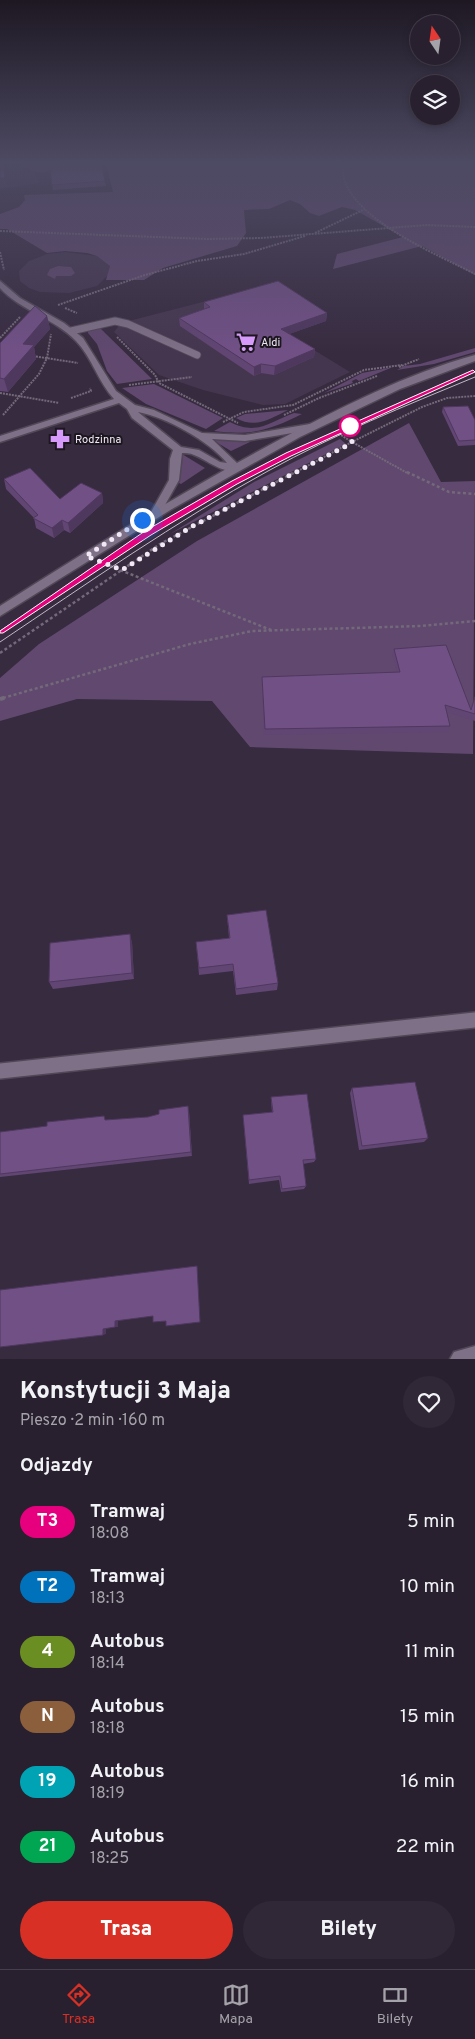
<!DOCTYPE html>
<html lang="pl">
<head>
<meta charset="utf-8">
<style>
  body { margin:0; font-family:Overpass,sans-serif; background:#312837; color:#f1f3f6; height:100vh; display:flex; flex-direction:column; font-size:19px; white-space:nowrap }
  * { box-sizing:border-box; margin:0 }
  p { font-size:16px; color:#a5a3aa }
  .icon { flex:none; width:28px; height:28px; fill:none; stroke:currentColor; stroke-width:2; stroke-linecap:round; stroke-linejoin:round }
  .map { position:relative; height:1359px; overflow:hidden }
  .drawer { display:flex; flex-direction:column; background:#29202f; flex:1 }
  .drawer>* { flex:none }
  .badge { padding:0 10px; border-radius:16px; font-size:18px; line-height:32px }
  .needle { width:32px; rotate:347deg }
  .tools { position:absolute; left:410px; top:15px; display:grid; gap:10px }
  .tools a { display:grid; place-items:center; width:50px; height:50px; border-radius:50%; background:#29202f; box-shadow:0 2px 8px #0003,0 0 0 1px #453e4b; font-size:25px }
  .you { position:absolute; width:25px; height:25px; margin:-12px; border:4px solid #fff; border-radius:50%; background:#1a73e8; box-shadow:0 0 0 8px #1a73e833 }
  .map>.badge { position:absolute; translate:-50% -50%; box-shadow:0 0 0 2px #fff }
  h2 { padding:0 20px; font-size:19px; line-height:45px }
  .round { display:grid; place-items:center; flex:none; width:52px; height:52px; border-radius:26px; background:#312837 }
  .overview { display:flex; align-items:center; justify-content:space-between; height:85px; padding:0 20px }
  h1 { font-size:24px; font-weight:800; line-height:38px }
  .button { display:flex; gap:10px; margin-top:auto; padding:10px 20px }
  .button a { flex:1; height:58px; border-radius:30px; background:#d93025; color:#fff; font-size:20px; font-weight:800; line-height:58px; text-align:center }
  .button a+a { background:#312837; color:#f1f3f6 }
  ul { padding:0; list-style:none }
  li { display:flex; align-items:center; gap:15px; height:65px; padding:0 20px }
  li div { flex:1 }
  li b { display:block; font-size:19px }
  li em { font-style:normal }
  li .badge { min-width:55px; font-weight:700; text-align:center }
  .dock { display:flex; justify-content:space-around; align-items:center; height:70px; border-top:1px solid #453e4b; background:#29202f; font-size:14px; color:#a5a3aa }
  .dock a { display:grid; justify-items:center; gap:2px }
  .dock .active { color:#d93025 }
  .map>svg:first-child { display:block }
  .built { fill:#45364f }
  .green { fill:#60486e }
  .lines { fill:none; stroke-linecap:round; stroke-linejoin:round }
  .service-far1-casing { stroke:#514757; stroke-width:9 }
  .service-casing { stroke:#514757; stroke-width:18 }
  .minor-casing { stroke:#514757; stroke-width:3 }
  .tertiary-casing { stroke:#514757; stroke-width:3 }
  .path-far2 { stroke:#73697a; stroke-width:2; stroke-dasharray:2 1; stroke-linecap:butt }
  .path-far1 { stroke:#73697a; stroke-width:2.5; stroke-dasharray:3 2.5; stroke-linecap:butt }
  .path { stroke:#73697a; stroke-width:4; stroke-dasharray:4.5 3; stroke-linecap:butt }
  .service-far1 { stroke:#7e7086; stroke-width:7 }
  .service { stroke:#7e7086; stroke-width:15 }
  .minor { fill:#7e7086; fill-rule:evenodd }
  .tertiary { fill:#7e7086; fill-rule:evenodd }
  .tram { stroke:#c1b8c7; stroke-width:1 }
  .wall { fill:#614573 }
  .shaded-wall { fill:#4f385e }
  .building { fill:#715086; stroke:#4f385e }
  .line { fill:#e6007e; stroke:#fff }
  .walk { stroke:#f0e8f5; stroke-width:5; stroke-dasharray:0 9 }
  .stop-dot { fill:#fff; stroke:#e6007e; stroke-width:2.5 }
  .labels { text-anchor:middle; stroke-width:4; stroke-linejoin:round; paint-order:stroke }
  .far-poi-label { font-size:11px; fill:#f0e8f5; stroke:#1c161f; text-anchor:start }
</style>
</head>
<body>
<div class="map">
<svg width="475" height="1359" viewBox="0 0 475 1359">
  <rect width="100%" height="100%" fill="#372b3f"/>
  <path class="built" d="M0,163H18L34,173L40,183L0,189Z
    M65,252L97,256L107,261L110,266V273L97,286L69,293L40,292L29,288L20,281L19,271L29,261L47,254Z
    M226,296L350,372L285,404L263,405L203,390L159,375L114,332L121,323Z"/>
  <path class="green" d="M18,163H64C44,175 37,176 18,163Z
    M100,163H475V275L422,246L333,269L337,254L403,237L355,210L342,207L319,216L310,213L300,204L290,200L269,209L244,210L246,233L237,246L163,268L144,280H106L110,266L97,256L87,253L65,251L47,253L7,229H0V214L19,207L25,200L24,195L113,192L106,164Z
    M58,266L71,267L75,273L71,276H56L55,279L47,275L50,269Z
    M99,327L152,379L117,384L107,371L97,344L88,333V330Z
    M475,348V352L434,364L397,370L404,366L420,364Z
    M393,367L359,381L356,379L352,381L353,383L324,393L362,373Z
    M154,384L223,418L206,429L146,404L122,388Z
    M288,410C270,419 255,429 236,418L245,414Z
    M294,413L302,414C270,430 251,436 214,431L230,422C257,436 269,422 294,413Z
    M409,423L441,482L475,481L473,754L250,747L212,701L77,699L0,721V678L39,644L197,541Z
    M211,439L248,441L250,442L231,451Z
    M340,439L346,444L170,534L254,482Z
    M182,454L205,468L181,484L179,483Z"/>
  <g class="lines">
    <defs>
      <path id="service-far1" d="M71,331L115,321L128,324L197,355"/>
      <path id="service" d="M0,1071L475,1020"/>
      <path id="minor" d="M0,281L20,298L64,323L83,338L116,391L135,405L154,410L202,433L245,435L310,424L315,427L310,430L245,441L212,439L239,465L241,467C228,479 206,459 194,455C190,453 185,453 182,453L179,480L160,514H152L151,512L169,480L170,459L173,450L132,418L127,409L119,403L0,442V436L114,399C98,382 92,357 76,341C54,318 21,311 0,288ZM138,412C166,417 209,441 227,463L220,462L199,450L181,447Z
        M475,1346V1359H450L454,1352Z"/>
      <path id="tertiary" d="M475,355V361L400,389L300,437L172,509L0,616V606C91,548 182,492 277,441C340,408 406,374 475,355Z"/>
    </defs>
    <use href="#service-far1" class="service-far1-casing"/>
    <use href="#service" class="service-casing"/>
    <use href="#minor" class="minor-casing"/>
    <use href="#tertiary" class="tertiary-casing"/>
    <path class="path-far2" d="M342,163C343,169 343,176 345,182C361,223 438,255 475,274
      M0,231L208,239L261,238L427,225L475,227
      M315,233L365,209
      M0,252L4,270
      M58,305L145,275L197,261L244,254L305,236
      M65,308L77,313
      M117,337L155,375L159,383L238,423
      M0,338L20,317
      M33,356L78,363
      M399,367L419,359
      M129,385L192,377
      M0,393L59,403
      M71,398L91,391L90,388
      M3,415L39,374L47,358L51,334
      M284,415L319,398L377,376
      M223,422L244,412L293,405L364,370L402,365
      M336,432L352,442L422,407L447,398L475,396
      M292,474L352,442L409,474"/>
    <path class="path-far1" d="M407,472L449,492L475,494
      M105,564L271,630
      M0,653L160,544L295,472
      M3,698L190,644L252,631L421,626L475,621"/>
    <path class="path" d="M0,699L7,697"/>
    <use href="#service-far1" class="service-far1"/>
    <use href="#service" class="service"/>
    <use href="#minor" class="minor"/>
    <use href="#tertiary" class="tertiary"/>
    <path class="tram" d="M0,631L148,533L200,502
      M0,642C88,583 175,522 268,471C335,434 405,406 475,377"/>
  </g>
  <path class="wall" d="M50,169L105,181L106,186L53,190Z
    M204,302L327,313L326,321L289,334L315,349L314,357L274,375L261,373L254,376L180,326L179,318L204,309Z
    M47,316L50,329L34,347L36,359L8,392L0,391V343Z
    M443,407L475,420V445L458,446L442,412Z
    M4,479L60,499L102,493L103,503L70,533L64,530L54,538L36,528L34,518L6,489Z
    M394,649L471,709L475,696V721L447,712L450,726L448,732L264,735L262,677L397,672L392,655Z
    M227,915L278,983L277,990L236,995L233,971L199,975L196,942L229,938Z
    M132,942L134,979L53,989L49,982Z
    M352,1088L428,1138L424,1142L359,1150L350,1093Z
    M271,1097L316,1159L314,1162L303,1164L306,1186L304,1189L281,1192L279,1180L249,1184L243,1115L272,1112L271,1102Z
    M189,1111L192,1156L0,1177V1132L107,1120L148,1117Z"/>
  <path class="shaded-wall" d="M4,163H6L7,187L0,188V178Z
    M327,313L326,321L281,337V329Z
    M47,316L50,329L34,347L36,359L8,392L4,379L23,344Z
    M315,349L314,357L274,375L275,366Z
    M261,364V373L254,376V367Z
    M102,493L103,503L70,533L68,523Z
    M62,520L64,530L54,538L52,528Z
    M130,934L132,942L134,979L132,973Z
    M188,1106L189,1111L192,1156L191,1152Z
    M115,1321H118V1327H115Z
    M103,1329H106V1334L103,1335Z"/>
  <path class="building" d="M0,163H4L5,178H0Z
    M58,163H101L105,181L52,185L50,169Z
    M278,281L327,313L281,329L315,349L275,366L261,364L254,367L179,318L210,307L204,302Z
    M35,306L47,316L23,344L34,345L4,379L0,378V343Z
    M468,406L475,420V440L459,441L443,407Z
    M30,468L60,499L81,483L102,493L68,523L62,520L52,528L33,518L38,515L4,479Z
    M446,645L471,710L475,697V714L445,705L450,726L265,729L262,677L400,672L394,649Z
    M266,910L278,983L236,989L233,964L199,968L196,942L230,938L227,915Z
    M130,934L132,973L49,982L50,943Z
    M415,1082L428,1138L362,1146L352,1088Z
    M307,1094L316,1159L303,1160L306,1186L282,1189L280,1176L249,1180L243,1115L273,1112L271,1097Z
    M188,1106L191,1152L0,1174V1132L47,1126V1122L104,1116L105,1120L148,1117L159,1114V1110Z
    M197,1266L200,1322L166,1326V1321L153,1322V1316L115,1321V1327L103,1329V1335L0,1347V1290Z"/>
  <linearGradient id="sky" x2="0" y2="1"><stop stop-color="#1e1823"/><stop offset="0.46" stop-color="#4d4a63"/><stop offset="1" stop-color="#4d4a63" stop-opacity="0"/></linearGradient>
  <rect width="475" height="353" fill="url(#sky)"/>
  <path class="line" d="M473,370L475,372L291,456L237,484L151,535L3,633H0V631L145,531L232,481L286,453Z"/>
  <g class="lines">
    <path class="walk" d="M142,520L86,556L122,570L191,527L346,446L352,442L350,426"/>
  </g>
  <defs>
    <symbol id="supermarket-bare" viewBox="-9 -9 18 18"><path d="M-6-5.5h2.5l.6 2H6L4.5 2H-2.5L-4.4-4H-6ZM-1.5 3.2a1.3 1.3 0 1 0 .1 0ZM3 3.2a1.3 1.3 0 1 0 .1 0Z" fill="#d69bfa" stroke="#1c161f" stroke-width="2.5" paint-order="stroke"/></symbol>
    <symbol id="pharmacy-bare" viewBox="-9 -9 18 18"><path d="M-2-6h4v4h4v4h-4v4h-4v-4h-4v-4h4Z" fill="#d69bfa" stroke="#1c161f" stroke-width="2.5" paint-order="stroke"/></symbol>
  </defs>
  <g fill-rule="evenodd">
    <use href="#supermarket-bare" x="232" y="328" width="28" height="28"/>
    <use href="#pharmacy-bare" x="46" y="425" width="28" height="28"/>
  </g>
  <circle class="stop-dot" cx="350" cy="426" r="10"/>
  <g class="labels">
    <g class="far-poi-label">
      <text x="261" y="346">Aldi</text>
      <text x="75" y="443">Rodzinna</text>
    </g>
  </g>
</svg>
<div class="tools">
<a><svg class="needle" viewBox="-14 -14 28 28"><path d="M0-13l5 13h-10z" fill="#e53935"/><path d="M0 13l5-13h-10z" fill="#a5a3aa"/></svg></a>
<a><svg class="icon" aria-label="layers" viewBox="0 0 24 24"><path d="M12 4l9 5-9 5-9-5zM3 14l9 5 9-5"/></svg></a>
</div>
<div class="you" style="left:142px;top:520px"></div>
</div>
<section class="drawer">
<div class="overview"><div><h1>Konstytucji 3 Maja</h1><p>Pieszo · 2 min · 160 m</p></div><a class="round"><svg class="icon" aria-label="heart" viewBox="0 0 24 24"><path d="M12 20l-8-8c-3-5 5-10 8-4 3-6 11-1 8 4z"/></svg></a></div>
<h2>Odjazdy</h2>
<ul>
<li><span class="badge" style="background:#e6007e;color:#fff">T3</span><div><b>Tramwaj</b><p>18:08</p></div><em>5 min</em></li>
<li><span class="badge" style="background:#0072bc;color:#fff">T2</span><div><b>Tramwaj</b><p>18:13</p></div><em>10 min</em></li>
<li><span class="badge" style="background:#6b8e23;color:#fff">4</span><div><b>Autobus</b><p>18:14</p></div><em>11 min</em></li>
<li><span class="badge" style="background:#8b5e3c;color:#fff">N</span><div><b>Autobus</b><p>18:18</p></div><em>15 min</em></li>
<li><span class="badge" style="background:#00a3b4;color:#fff">19</span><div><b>Autobus</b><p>18:19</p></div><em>16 min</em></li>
<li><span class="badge" style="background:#00a651;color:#fff">21</span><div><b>Autobus</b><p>18:25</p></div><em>22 min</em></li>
</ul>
<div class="button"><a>Trasa</a><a>Bilety</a></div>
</section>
<nav class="dock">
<a class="active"><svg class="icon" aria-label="directions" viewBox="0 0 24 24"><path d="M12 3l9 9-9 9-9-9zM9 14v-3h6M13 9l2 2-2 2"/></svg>Trasa</a>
<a><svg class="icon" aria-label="map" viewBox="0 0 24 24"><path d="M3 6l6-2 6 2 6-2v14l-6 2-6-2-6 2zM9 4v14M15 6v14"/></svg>Mapa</a>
<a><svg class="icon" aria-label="tickets" viewBox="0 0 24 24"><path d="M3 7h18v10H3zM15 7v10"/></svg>Bilety</a>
</nav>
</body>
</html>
